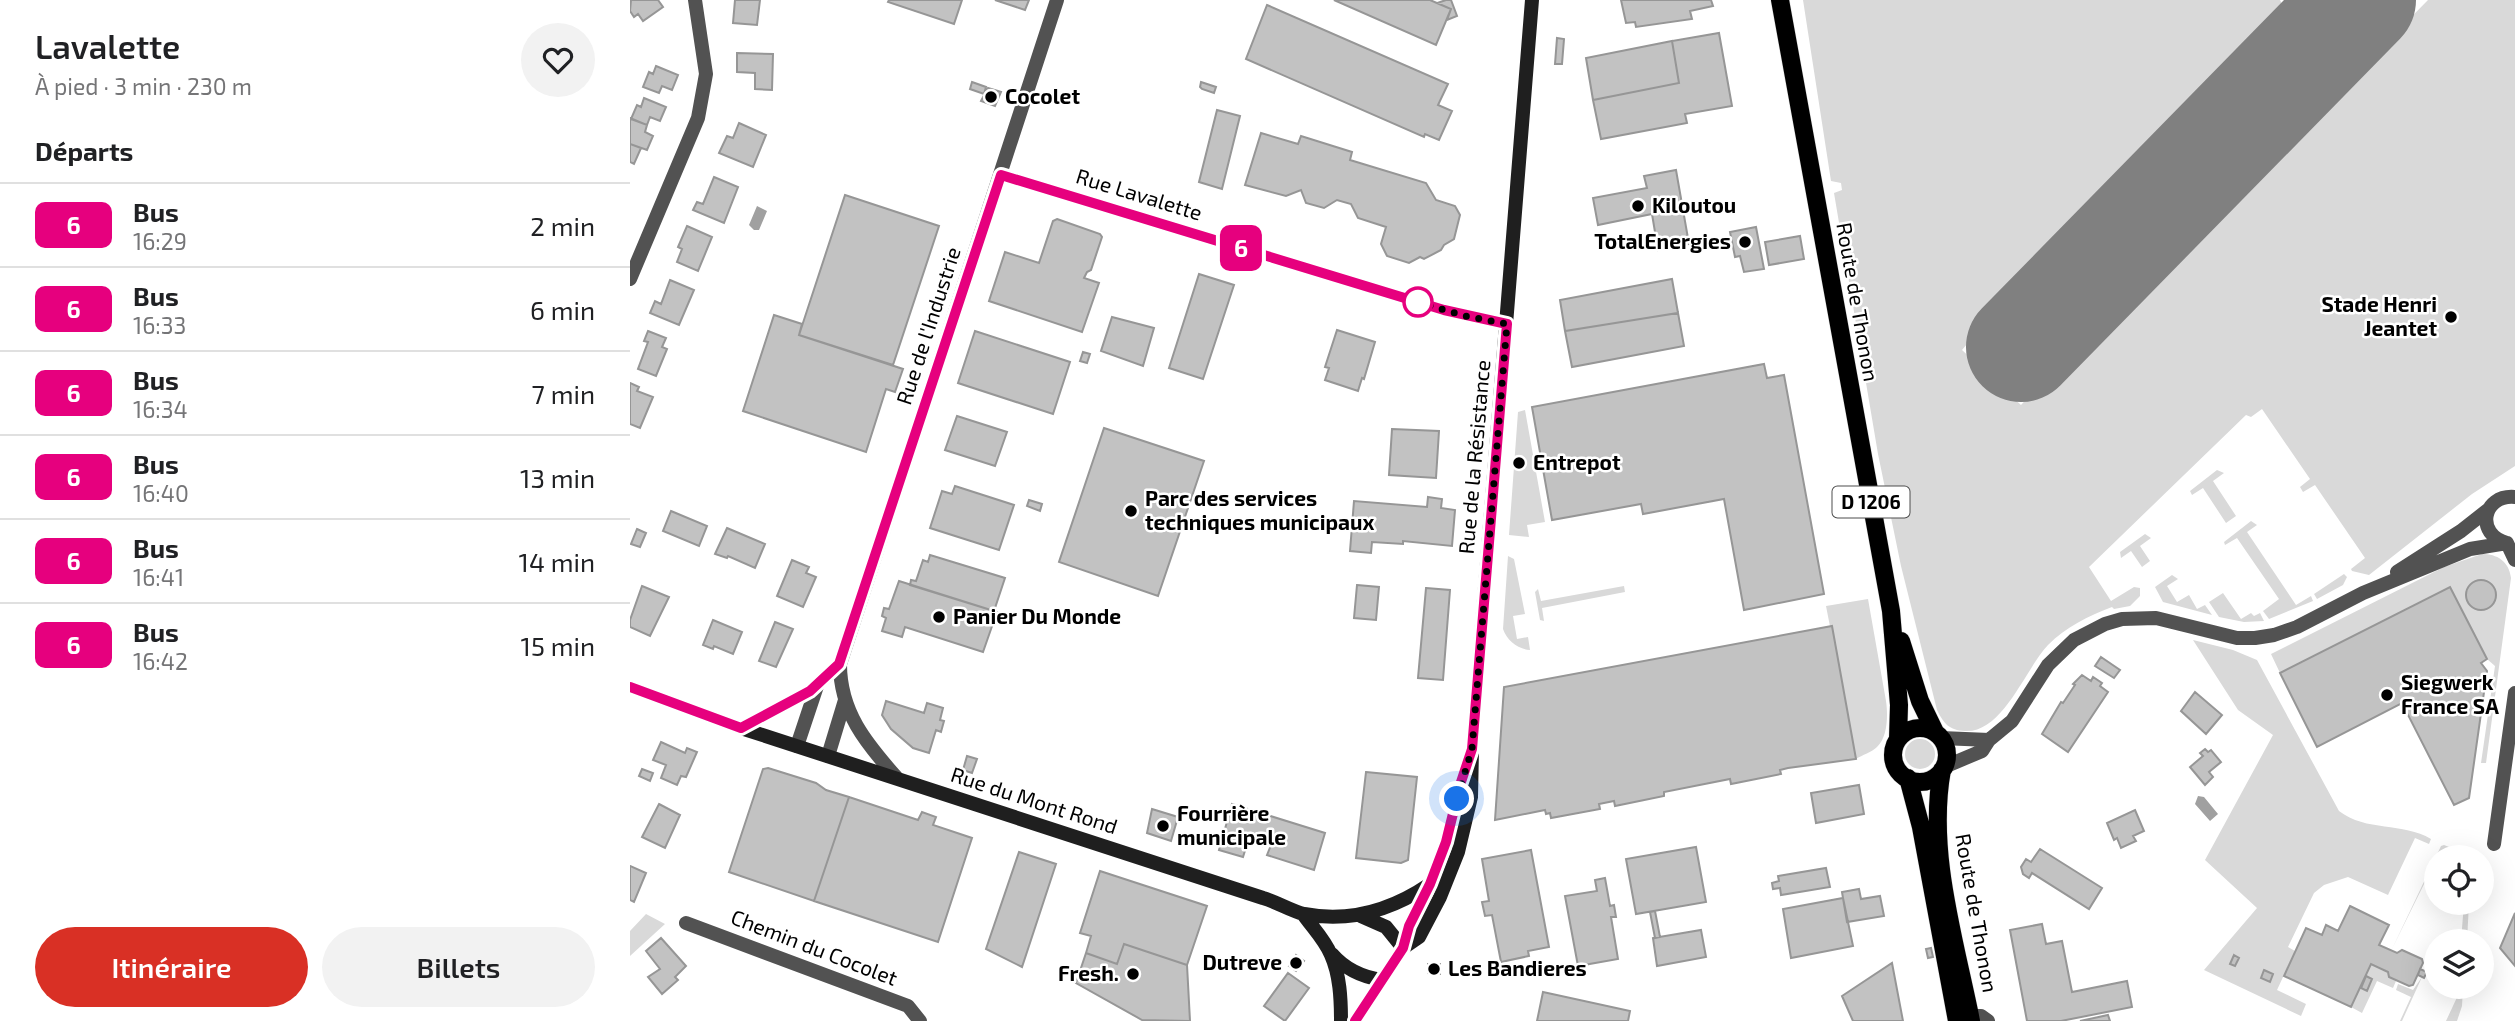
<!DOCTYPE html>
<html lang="fr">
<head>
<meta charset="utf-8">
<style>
  body { margin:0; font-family:"Exo 2",sans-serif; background:#f2f2f2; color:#202124; height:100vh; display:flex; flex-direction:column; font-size:26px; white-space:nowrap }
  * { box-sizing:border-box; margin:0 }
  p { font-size:23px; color:#757577 }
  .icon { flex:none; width:38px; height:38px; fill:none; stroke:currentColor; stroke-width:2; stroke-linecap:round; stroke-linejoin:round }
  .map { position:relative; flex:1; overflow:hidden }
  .drawer { display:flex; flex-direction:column; background:#fff; width:630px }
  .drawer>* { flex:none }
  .badge { padding:0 14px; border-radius:10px; font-size:24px; line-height:46px }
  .tools { position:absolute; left:1794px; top:845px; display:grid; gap:14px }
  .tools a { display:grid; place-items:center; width:70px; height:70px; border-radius:50%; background:#fff; box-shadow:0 7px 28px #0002; font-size:35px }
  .you { position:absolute; width:35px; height:35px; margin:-18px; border:5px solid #fff; border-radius:50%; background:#1a73e8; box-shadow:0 0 0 10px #1a73e833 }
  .map>.badge { position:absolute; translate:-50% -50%; box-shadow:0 0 0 4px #fff }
  h2 { padding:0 35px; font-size:26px; line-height:63px }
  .round { display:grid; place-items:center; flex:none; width:74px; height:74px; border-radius:37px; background:#f2f2f2 }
  .head { display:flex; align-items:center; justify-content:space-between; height:119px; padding:0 35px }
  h1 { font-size:33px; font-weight:600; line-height:52px }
  .cta { display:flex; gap:14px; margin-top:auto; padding:14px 35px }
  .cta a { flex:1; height:80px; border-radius:42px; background:#d93025; color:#fff; font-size:28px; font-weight:600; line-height:80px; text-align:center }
  .cta a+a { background:#f2f2f2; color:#202124 }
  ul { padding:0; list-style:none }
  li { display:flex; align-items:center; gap:21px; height:84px; padding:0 35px; border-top:2px solid #e0e0e0 }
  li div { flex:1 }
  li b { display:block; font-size:26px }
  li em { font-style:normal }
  li .badge { min-width:77px; font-weight:700; text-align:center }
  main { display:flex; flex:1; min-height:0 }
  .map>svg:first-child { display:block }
  .green { fill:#d9d9d9 }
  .water { fill:#a0a0a0 }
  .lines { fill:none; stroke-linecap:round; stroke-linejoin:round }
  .taxiway { stroke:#808080; stroke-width:44 }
  .runway { stroke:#808080; stroke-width:110 }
  .building { fill:#c2c2c2; stroke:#969696; stroke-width:2 }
  .primary-casing { stroke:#dbdbdb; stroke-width:19 }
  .street { stroke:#525252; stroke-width:14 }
  .secondary { stroke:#1f1f1f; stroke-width:14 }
  .primary { stroke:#000; stroke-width:18 }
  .line-casing { stroke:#fff; stroke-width:16 }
  .line { stroke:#e6007e; stroke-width:10 }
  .walk { stroke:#000; stroke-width:7; stroke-dasharray:0 12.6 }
  .poi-dot { fill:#000; stroke:#fff; stroke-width:2.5 }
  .stop-dot { fill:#fff; stroke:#e6007e; stroke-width:3.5 }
  .labels { text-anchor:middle; stroke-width:5; stroke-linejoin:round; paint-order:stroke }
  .shield { fill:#fff; stroke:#4c4c4c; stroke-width:2 }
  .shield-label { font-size:19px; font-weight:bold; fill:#000 }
  .poi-label { font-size:21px; font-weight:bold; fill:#000; stroke:#fff; text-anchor:start }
  .street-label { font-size:21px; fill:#000; stroke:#fff }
</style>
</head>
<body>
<main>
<section class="drawer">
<div class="head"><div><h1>Lavalette</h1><p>À pied · 3 min · 230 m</p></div><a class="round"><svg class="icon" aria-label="heart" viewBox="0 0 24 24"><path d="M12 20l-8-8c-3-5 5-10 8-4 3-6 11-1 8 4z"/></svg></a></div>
<h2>Départs</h2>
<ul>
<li><span class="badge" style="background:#e6007e;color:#fff">6</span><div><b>Bus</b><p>16:29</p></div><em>2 min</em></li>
<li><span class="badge" style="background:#e6007e;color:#fff">6</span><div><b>Bus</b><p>16:33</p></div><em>6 min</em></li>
<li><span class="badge" style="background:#e6007e;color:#fff">6</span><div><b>Bus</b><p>16:34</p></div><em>7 min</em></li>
<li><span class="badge" style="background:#e6007e;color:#fff">6</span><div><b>Bus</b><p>16:40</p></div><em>13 min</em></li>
<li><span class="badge" style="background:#e6007e;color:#fff">6</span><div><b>Bus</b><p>16:41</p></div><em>14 min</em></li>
<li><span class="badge" style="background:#e6007e;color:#fff">6</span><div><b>Bus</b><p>16:42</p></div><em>15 min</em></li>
</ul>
<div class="cta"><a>Itinéraire</a><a>Billets</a></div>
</section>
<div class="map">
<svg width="1885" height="1021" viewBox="0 0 1885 1021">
  <rect width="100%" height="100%" fill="#fff"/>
  <path class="green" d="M1173,0H1650L1652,4L1649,18L1404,262L1408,269C1380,282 1361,303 1341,325L1347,332L1332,350L1391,405L1403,392L1409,396L1798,0H1885V466L1842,494L1739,575L1722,571L1721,569L1735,558L1685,485L1673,492L1670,487L1680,479L1632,409L1621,417L1616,415L1459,567L1481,601L1504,587L1510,588V596L1500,606L1484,609L1482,607C1458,616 1436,627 1418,645C1395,669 1373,733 1335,731C1319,730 1314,724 1307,710L1271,566L1248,454L1204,193L1212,190L1211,183L1201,181Z
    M895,410L915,522L897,525L899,537L879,535L888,412Z
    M1587,470L1594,473L1583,481L1606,516L1596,523L1573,488L1562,495L1560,491Z
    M1621,521L1627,525L1617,532L1666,605L1681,596L1683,601L1639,619L1633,611L1649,599L1607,538L1595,545L1594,542Z
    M1515,534L1521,538L1510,546L1520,561L1512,567L1501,551L1491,558L1490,552Z
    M1852,554C1867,554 1879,561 1881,578L1856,763H1851L1865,666L1857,659L1820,587L1650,673L1641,654L1814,567Z
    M878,556L884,559L895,614L883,616L887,639L898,637L900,650C888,649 877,641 873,629Z
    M1714,574L1717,577L1713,585L1687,599L1684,594Z
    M1542,575L1548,579L1537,586L1547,602L1559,595L1567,609L1575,605L1582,615L1533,602L1525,587Z
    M994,586L995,592L912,608L914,621L910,620L905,592L908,589L911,601Z
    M1593,593L1611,619L1621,613L1624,616L1630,613L1634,621L1614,622L1589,617L1579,602Z
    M1238,599L1256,701C1258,714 1258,737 1247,747C1242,752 1232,755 1226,759L1196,606Z
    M1563,640L1603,650L1627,660L1709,811C1736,832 1773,822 1801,839L1799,844L1785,838L1758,895L1718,877L1694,885L1684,893L1658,947L1665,951L1647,990L1676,1004L1671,1016L1574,970L1627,908L1575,860L1643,735L1608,710Z
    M1275 754a15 15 0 1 1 30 0a15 15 0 1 1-30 0Z
    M1814,845L1844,857L1806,858V875L1800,872L1761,951L1811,846Z
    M1834,903H1839L1837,941H1831Z
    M16,914L35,924L0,956V931Z
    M1741,964L1758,972L1759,977L1766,981L1763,988L1747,981L1732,1013L1721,1007Z
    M1792,977L1772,1021H1770L1781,997L1766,990L1768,984L1783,990Z
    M1825,987H1833L1832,1006L1827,1021H1816L1829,993L1824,990Z"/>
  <path class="water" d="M127,206L137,211L129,230H124L119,225Z
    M1568,796L1574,797L1588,814L1580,821L1565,804Z"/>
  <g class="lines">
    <path class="taxiway" d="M1668,64C1680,44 1686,24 1677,0"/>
    <path class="runway" d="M1391,347L1731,0"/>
  </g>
  <path class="building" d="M1,0H28L33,7L13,21L8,14L4,17L0,11Z
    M105,0H130L127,25L103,23Z
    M259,0H332L324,24L258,2Z
    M365,0H399L395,10Z
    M704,0H800L821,9L806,45Z
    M816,0H821L827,16L817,20L821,9L807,3Z
    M991,0H1081L1083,6L1060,11L1062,19L1006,27L1005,22L996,23Z
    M637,5L818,84L808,105L822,111L809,140L795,134L794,137L616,59Z
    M1089,33L1102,106L1055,114L1057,123L971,139L963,100L1049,83L1042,41Z
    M927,38L934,39L932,64H925Z
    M1042,41L1049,83L963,100L956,58Z
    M107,53L143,54L142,90L125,89V73L107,72Z
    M26,66L48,75L42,90L32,86L29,93L13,87L19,72L23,74Z
    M342,82L356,87L354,94L340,89Z
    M571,82L586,87L584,93L572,89L570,87Z
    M358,88L371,92L365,106L351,101Z
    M14,98L36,107L30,121L20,117L17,125L1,119L7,105L11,107Z
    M587,110L610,116L592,189L569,182Z
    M0,118L17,125L15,132L23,136L17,150L0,144Z
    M109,123L136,135L123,167L89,153L97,136L103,138Z
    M631,133L668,144L671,136L722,152L720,160L796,183L806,200L825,206L830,215L824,239L814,245L811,250L794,259L790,257L779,263L757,256L751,244L756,227L728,218L721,204L707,200L694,208L676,203L671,190L656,196L615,185Z
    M0,144L11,148L4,164L0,162Z
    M1046,170L1059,244L1028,250L1022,214L968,225L963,198L1017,188L1014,176Z
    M84,177L108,187L94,223L63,210L67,202L73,204Z
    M215,195L309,226L263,365L169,335Z
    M427,219L470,234L472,237L461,270L457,272L454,278L469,283L452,332L359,301L375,252L409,263L423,221Z
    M57,226L82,237L68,271L47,262L52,249L48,247Z
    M1126,227L1134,269L1114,272L1110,256L1105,257L1100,232Z
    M1170,236L1174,259L1139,265L1135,242Z
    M569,274L604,285L573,379L539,368Z
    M1042,279L1048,313L935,331L930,300Z
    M40,280L64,290L49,325L20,313L25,301L31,304Z
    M1048,313L1054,346L942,367L935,331Z
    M144,315L172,324L169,335L273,369L265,392L256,389L236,452L113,411Z
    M482,317L524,328L513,366L471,351Z
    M707,330L745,342L734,379L732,378L728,391L695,380L699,368L695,367Z
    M18,331L36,338L32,347L37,349L26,376L8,369L18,342L14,341Z
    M345,331L440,362L423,414L328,383Z
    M453,352L460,354L457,363L450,361Z
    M1134,364L1137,378L1154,375L1194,594L1114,610L1094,499L1013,514L1011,504L922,520L902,407Z
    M0,383L9,387L7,391L23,397L10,428L0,424Z
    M327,416L377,432L365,466L315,450Z
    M474,428L574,461L528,596L429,562Z
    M762,429L809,431L806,478L759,475Z
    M325,486L384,505L369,550L300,528L312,491L322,494Z
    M798,497L812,499L811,508L825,510L822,546L773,541V544L742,542L741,553L720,551L724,501L797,507Z
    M399,500L412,504L410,511L397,506Z
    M41,511L77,526L69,546L33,531Z
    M97,528L135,544L125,568L98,556L97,558L85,554Z
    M7,529L16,533L10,547L1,544Z
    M300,555L375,578L364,611L280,585L281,580L286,581L293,560L298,562Z
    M162,560L179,567L176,573L186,577L173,607L147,596Z
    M1836 595a15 15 0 1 1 30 0a15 15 0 1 1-30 0Z
    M269,581L367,612L353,652L275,627L272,637L252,631L256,618L252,616L254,608L259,609Z
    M727,585L749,587L746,620L724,618Z
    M12,586L39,597L20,636L0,627V620Z
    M1820,587L1857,659L1851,663L1857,671L1839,798L1824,805L1772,703L1687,747L1650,673Z
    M796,588L820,590L813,680L788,678Z
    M83,620L112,632L103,654L84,646L83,649L73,645Z
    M145,622L163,629L146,667L129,661Z
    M1202,626L1226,759L1158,768L1150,770L1151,774L1101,784L1100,779L1034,792V796L985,806L984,801L969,804L970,809L921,818L920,813L916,814L915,810L865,820L874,687Z
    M1471,657L1490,670L1484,678L1465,666Z
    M1452,675L1461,681L1463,677L1472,683L1470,686L1478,692L1438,752L1412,734L1431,702L1433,703L1445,685L1443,684Z
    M1565,692L1592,715L1576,734L1551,711Z
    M256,701L294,713L297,703L313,708L310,720L314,721L311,732L306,730L299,753L283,748L261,729L252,715Z
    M31,742L55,753L57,748L67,752L56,777L51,776L47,785L31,778L36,765L23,760Z
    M1575,749L1578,752L1581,750L1591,762L1579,772L1583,777L1575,785L1560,767L1573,756L1570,753Z
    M337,756L347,759L342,773L333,770Z
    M138,768L186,783L196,790L219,797L184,901L99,872L133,769Z
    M12,769L23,773L20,781L9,776Z
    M736,772L787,777L778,860L771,863L726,858Z
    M1229,785L1234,814L1186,823L1181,793Z
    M219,797L288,820L292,812L306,817L303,825L342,838L308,942L184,901Z
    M29,804L50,815L35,848L12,837Z
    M602,804L695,833L684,870L637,855L641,845L633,842L632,846L626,844L627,840L619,838L613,857L589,850Z
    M522,809L548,817L541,841L517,833Z
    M1505,810L1514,831L1503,836L1506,841L1491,848L1487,838L1484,840L1477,823Z
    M1066,847L1076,902L1006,914L996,859Z
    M1410,849L1472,888L1459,909L1402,873L1399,878L1393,874L1391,867L1396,859L1401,862Z
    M901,850L919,947L898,951L899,956L871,962L862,915L855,916L852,902L859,901L852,859Z
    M389,852L426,864L392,967L356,949Z
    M0,866L16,873L4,902L0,900Z
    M1196,868L1200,887L1151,895L1150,888L1143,889L1142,883L1149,881L1148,876Z
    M470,871L577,906L557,965L494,944L487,964L456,953L461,936L450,933Z
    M975,878L980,906L984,905L986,917H981L988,959L948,966L935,896L967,891L965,880Z
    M1229,889L1231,899L1250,896L1254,916L1217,922L1212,892Z
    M1213,898L1223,946L1161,958L1153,909Z
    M1720,906L1759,925L1749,945L1767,953L1772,950L1792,959L1793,963L1783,985L1779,986L1759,977L1758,972L1741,964L1721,1007L1654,976L1676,928L1692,935L1696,925L1708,931Z
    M1025,911L1030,937L1025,938L1020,912Z
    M1885,913V966L1870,948Z
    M1412,924L1416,944L1432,941L1442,992L1497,981L1502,1007L1431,1021H1397L1380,930Z
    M1071,930L1076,957L1027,966L1023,938Z
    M31,938L56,966L45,977L48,980L32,994L18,977L30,969L16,951Z
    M494,944L557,965L560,1021L512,1020L446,983L456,953L487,964Z
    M1301,948L1303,957L1298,958L1296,949Z
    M666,955L674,961L666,971L659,966Z
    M1604,955L1609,958L1605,966L1600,964Z
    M1262,963L1273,1021H1223L1212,996Z
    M798,964H810V974L798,973Z
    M1790,969L1797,972L1794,978L1788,975Z
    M1634,970L1643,974L1640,982L1631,978Z
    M658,973L679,988L655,1021L634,1006Z
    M1736,976L1742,979L1737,991L1731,988Z
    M913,992L1000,1011L998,1021H907Z
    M1478,1015L1480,1021H1450Z"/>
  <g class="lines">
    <defs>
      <path id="primary" d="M1150,0L1261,611L1269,705L1268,739
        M1271,641L1290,701L1305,732
        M1263 755a27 27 0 1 1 54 0a27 27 0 1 1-54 0Z
        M1312,770C1297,852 1325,940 1341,1021
        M1278,778L1291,827L1327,1021"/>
    </defs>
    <use href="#primary" class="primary-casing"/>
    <path class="street" d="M371,175L814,310L877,324
      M0,279L68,118L76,74L65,0
      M1877,543C1845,535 1852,494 1885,497
      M1767,572L1831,531L1859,509
      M111,728L180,691L210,664
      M1311,738L1359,740
      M167,746L187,686
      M198,756L215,700
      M1314,767L1352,751L1359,740L1382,721L1418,665L1444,640L1475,624L1492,619L1526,618L1607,638H1625L1644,635L1667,627L1733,593L1840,549L1877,543L1885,560
      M266,777C236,743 210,712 210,664L427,0
      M1864,844L1885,693
      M56,923L278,1006L290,1021
      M1340,1016H1351L1358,1021"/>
    <path class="secondary" d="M0,687L111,728L633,898C647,902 661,911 674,914C721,923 762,910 800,884
      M673,914C682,927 695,940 701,955C710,975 711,999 711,1021
      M731,916L756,927L773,948
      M773,948L789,937L810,897L828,852L841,797L842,749L902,0
      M702,954C715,969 732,977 752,980
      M725,1021L773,948L779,926L800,884L816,842L838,760"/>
    <use href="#primary" class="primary"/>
  </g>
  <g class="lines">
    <defs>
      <path id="line" d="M0,687L111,728L180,691L209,664L371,175L814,310L877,324L842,749L830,785L816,842L800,884L779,926L773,948L725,1021"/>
    </defs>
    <use href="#line" class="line-casing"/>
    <use href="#line" class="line"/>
    <path class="walk" d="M788,302L835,316L877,324L842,749L827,799"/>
  </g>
  <g class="poi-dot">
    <circle cx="361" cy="97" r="7"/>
    <circle cx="1008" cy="206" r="7"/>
    <circle cx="1115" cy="242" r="7"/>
    <circle cx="1821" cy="317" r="7"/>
    <circle cx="889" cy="463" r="7"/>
    <circle cx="501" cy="511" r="7"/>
    <circle cx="309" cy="617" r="7"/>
    <circle cx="1757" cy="695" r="7"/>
    <circle cx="533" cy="826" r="7"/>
    <circle cx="666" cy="963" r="7"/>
    <circle cx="804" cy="969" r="7"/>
    <circle cx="503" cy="974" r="7"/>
  </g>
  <circle class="stop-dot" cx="788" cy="302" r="14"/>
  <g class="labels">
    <rect class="shield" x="1202.5" y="486.5" width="77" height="31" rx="5"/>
    <g class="shield-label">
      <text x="1241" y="509">D 1206</text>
    </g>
    <g class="poi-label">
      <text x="375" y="104">Cocolet</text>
      <text x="1022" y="213">Kiloutou</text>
      <text x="1101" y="249" text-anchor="end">TotalEnergies</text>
      <text x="1807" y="312" text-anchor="end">Stade Henri<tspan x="1807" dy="24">Jeantet</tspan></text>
      <text x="903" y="470">Entrepot</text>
      <text x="515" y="506">Parc des services<tspan x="515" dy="24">techniques municipaux</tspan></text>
      <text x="323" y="624">Panier Du Monde</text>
      <text x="1771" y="690">Siegwerk<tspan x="1771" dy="24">France SA</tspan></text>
      <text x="547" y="821">Fourrière<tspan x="547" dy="24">municipale</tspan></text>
      <text x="652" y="970" text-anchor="end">Dutreve</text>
      <text x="818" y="976">Les Bandieres</text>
      <text x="489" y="981" text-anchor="end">Fresh.</text>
    </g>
    <g class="street-label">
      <text transform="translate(509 195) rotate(17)" y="7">Rue Lavalette</text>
      <text transform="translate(1227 302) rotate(80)" y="7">Route de Thonon</text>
      <text transform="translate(299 326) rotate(-72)" y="7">Rue de l'Industrie</text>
      <text transform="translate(845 457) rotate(-85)" y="7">Rue de la Résistance</text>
      <text transform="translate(404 801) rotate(18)" y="7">Rue du Mont Rond</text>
      <text transform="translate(1346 913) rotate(80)" y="7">Route de Thonon</text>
      <text transform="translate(184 948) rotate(21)" y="7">Chemin du Cocolet</text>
    </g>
  </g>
</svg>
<div class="tools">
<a><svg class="icon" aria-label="locate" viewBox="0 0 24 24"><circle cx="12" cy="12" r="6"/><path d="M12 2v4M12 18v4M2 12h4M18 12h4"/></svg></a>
<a><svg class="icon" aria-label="layers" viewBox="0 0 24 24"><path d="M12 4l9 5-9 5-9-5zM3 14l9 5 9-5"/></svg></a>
</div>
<div class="you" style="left:827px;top:799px"></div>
<b class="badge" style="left:611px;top:248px;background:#e6007e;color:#fff">6</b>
</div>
</main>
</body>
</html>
